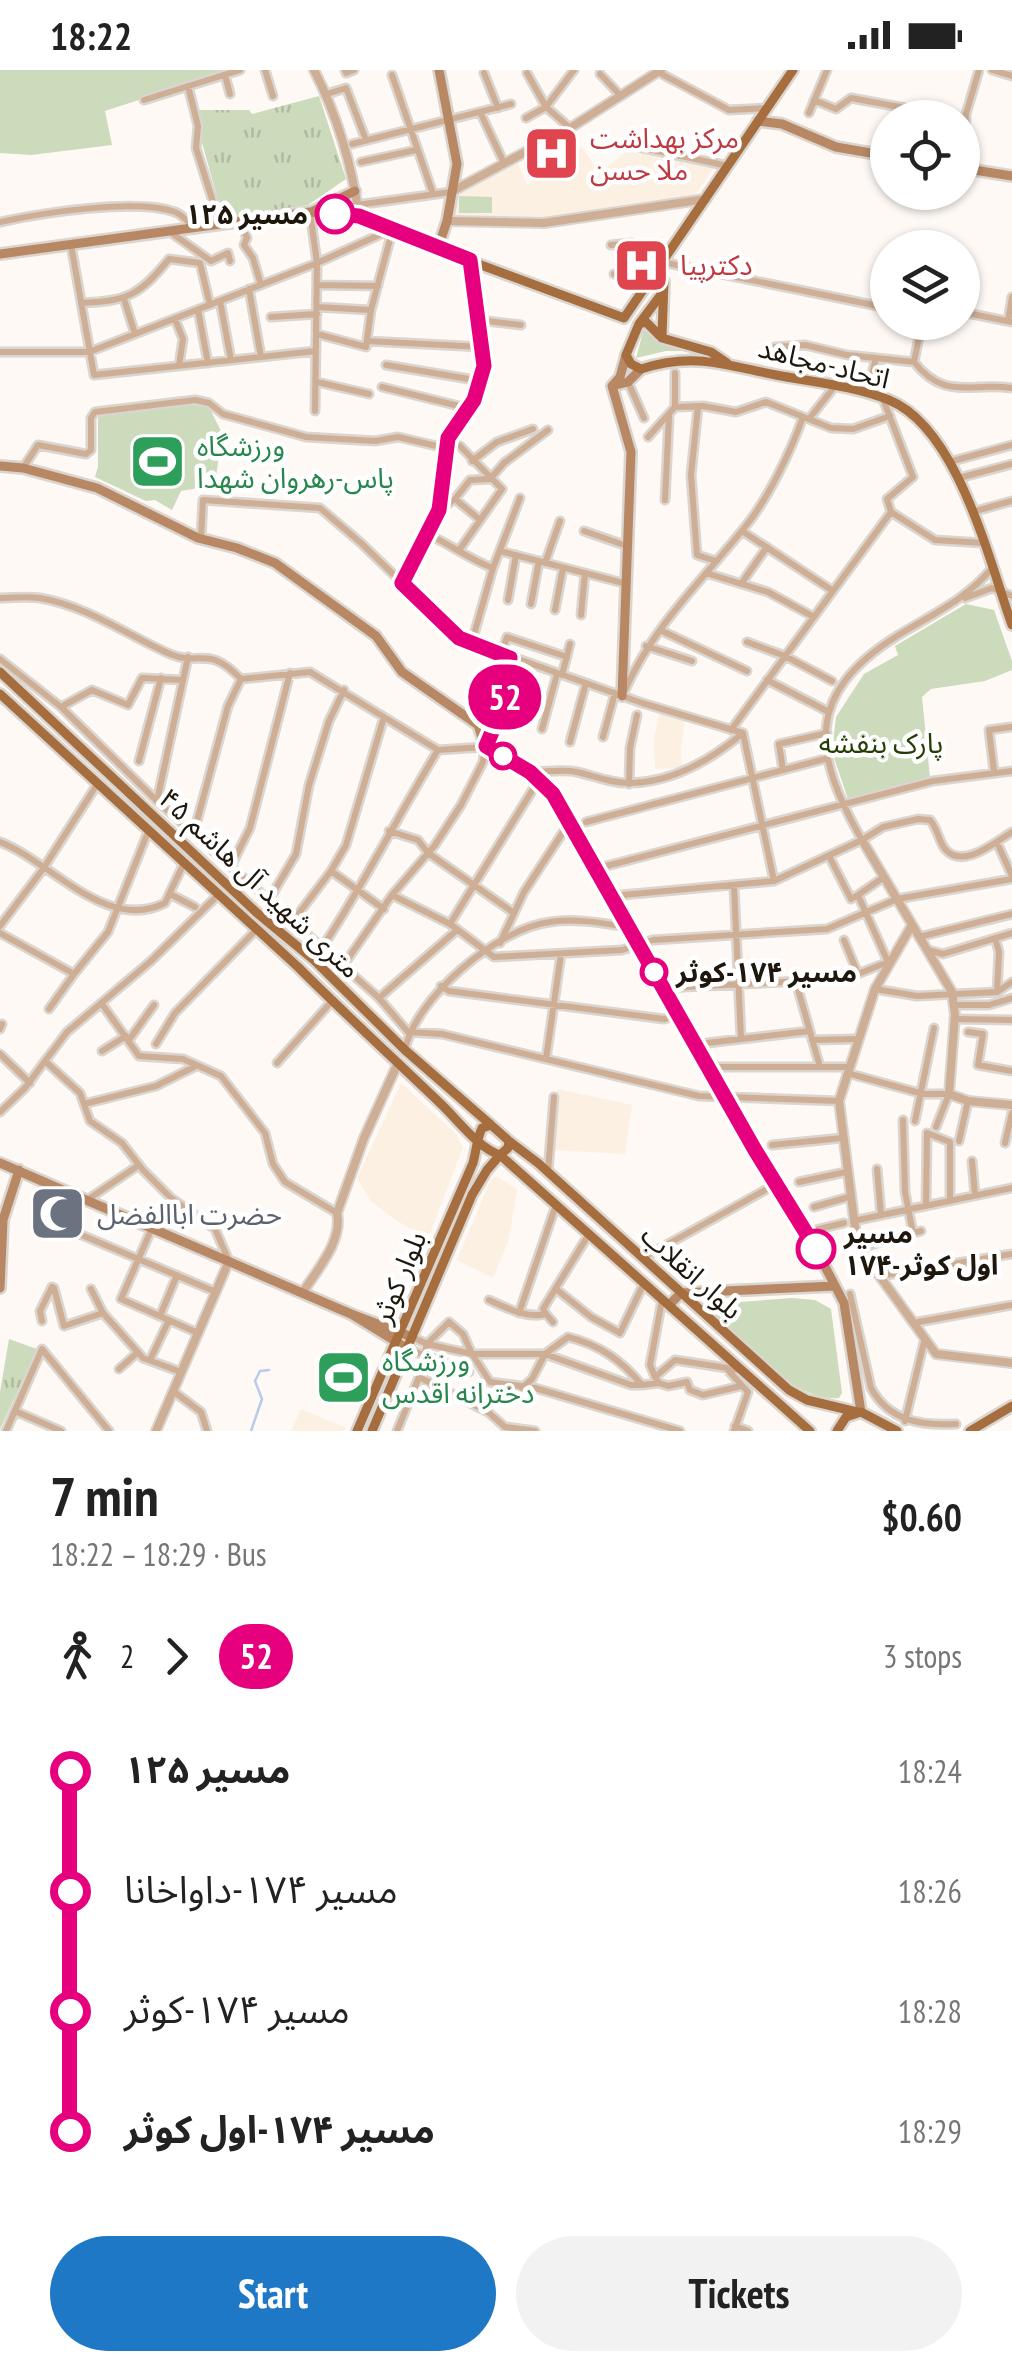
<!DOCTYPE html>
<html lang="en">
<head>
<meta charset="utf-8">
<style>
  body { margin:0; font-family:"PT Sans Narrow","Noto Sans Arabic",sans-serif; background:#f2f2f2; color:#222; height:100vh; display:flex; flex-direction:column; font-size:38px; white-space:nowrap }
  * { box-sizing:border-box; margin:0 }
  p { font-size:32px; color:#767676 }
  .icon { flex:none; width:55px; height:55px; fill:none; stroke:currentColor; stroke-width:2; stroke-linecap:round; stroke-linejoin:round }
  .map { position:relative; height:1361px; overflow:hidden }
  .panel { display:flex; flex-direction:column; background:#fff; flex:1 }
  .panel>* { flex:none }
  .badge { padding:0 20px; border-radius:32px; font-size:35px; line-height:65px }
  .fabs { position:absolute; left:870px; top:30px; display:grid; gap:20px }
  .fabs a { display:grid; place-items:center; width:110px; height:110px; border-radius:50%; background:#fff; box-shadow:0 2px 8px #0004; font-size:50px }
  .map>.badge { position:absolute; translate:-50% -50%; box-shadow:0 0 0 5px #fff }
  .legs { display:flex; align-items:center; gap:15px; height:110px; padding:0 50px; font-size:32px }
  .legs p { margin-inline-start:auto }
  .summary { display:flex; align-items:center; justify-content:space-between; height:170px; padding:0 50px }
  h1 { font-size:55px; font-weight:600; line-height:75px }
  .button { display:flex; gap:20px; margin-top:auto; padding:20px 50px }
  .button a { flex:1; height:115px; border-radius:60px; background:#1e78c5; color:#fff; font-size:40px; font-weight:600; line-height:115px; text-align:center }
  .button a+a { background:#f2f2f2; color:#222 }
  ul { padding:0 50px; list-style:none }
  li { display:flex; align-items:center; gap:35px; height:120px; font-size:38px }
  li i { display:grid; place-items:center; width:15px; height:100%; margin:0 12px; background:currentColor }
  li i::after { content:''; width:25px; height:25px; margin:-12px; border:8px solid; border-radius:50%; background:#fff }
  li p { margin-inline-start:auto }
  li:first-child i { background:linear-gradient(#0000 50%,currentColor 0) }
  li:last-child i { background:linear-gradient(currentColor 50%,#0000 0) }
  .status { display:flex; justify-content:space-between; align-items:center; height:70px; padding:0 50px; background:#fff; direction:ltr }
  .status svg { height:28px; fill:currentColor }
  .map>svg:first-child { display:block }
  .built { fill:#fbf0e2 }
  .grass { fill:url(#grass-tufts) }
  .green { fill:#cbdbbc }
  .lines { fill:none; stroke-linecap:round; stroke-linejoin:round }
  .stream { stroke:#b8caee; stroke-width:2.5 }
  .minor-casing { stroke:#dad5cf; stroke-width:11 }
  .tertiary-casing { stroke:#dad5cf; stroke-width:12 }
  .secondary-casing { stroke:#dad5cf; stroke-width:14 }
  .primary-casing { stroke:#dad5cf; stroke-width:14 }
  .minor { stroke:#cfae96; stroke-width:6 }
  .tertiary { stroke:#cfae96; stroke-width:8 }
  .secondary { stroke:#b88864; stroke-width:9 }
  .primary { stroke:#a66d3e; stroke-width:9 }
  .line-1-casing { stroke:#fff; stroke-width:22 }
  .line-1 { stroke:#e6007e; stroke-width:15 }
  .stop-1-dot { fill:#fff; stroke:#e6007e; stroke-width:5 }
  .labels { text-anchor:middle; stroke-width:9; stroke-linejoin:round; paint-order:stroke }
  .health-label { font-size:28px; fill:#be3a42; stroke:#fff; text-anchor:start }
  .stop-label { font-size:28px; font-weight:bold; fill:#1e170d; stroke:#fff; text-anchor:start }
  .street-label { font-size:28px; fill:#1e170d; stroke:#fff }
  .leisure-label { font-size:28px; fill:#27864d; stroke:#fff; text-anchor:start }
  .park-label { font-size:28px; fill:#263c03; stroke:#fff }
  .worship-label { font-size:28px; fill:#5b616d; stroke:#fff; text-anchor:start }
</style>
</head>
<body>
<div class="status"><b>18:22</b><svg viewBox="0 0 49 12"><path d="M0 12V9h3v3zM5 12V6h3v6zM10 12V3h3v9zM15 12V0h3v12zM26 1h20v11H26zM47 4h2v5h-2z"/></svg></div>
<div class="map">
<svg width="1012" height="1361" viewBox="0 0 1012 1361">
  <defs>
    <pattern id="grass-tufts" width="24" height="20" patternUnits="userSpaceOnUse" patternTransform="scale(2.5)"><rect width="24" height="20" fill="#cbdbbc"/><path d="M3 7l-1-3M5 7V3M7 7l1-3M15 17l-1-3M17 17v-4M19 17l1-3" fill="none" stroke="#aebba0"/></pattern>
  </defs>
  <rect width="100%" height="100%" fill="#fef9f4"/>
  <path class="built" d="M582,77L595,97L606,98L631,78L715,96L693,128L537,149L451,148L458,121L517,91L527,115Z
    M660,640L685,649L681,679L682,698L655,699L654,669Z
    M401,1013L456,1064L463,1077L430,1164L409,1158L390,1146L370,1130L357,1108Z
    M557,1019L632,1035L625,1084L554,1080Z
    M496,1106L517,1119L509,1169L493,1208L457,1190L490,1111Z
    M301,1339L346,1358L344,1361H291Z"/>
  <path class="grass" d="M319,26L346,109L308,135L223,148L201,69L196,40H249L252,44Z
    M9,1269L37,1279L0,1359V1322Z"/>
  <path class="green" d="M0,0H231L105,41L112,75L31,85L0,83Z
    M459,126L492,127V143H459Z
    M649,255L663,268L698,281H666L636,288L643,262Z
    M197,334L209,337L222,363L216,407L206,404L205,417L181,421L172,440L155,430L146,431L95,407L98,397V348L102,345Z
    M966,534L994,540L1012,591V600L985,611L931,619L922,627L930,708L848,729L832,682L836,647L864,604L898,585L895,576Z
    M792,1228L815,1230L831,1239L842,1323L839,1328C791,1332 737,1266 703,1235Z"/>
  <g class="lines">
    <path class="stream" d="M251,1361L262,1329L255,1311L260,1301L269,1300"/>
    <defs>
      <path id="minor" d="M265,0L273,26
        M345,0L346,3L354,0
        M992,0L1012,6
        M658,2L729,40L767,38
        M484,3L498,38
        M527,3L546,37L570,58
        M600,4L621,26
        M225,5L230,24
        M392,5L433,124
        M188,16L198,56L196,78L220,154
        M327,24L346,18L366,70
        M144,30L240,0
        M814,30L836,39L851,28L959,48
        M809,43L827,0
        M481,44L504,93
        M526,48L546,37L574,0
        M352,74L511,34
        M634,76L728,96
        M361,92L416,80
        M963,98L966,44L979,0
        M357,135L451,122
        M310,142L317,193L315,341
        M240,151L247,168L244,175L253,188L261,215
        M0,152C42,143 136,128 175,142C183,145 187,151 193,157
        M170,162L211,191L228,183L230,191
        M71,175L94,305L316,281
        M611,175L632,173L636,201
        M662,192L888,238
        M614,204L653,203
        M317,215L378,216
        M249,219L261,287
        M124,229L135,264
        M220,231L231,290
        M81,233C127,231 139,226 169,189L200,193L210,235
        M317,237L370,240
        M198,240L208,293
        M962,242L1012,252
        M271,247L317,244
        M175,249L183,269L179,296
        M478,250L521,255
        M1008,251L1012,227
        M317,264L366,277L371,240L392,162
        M367,271L482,277
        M775,277L805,275L847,285L914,292L922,252
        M0,282H89L317,193L388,161
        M914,292C945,331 969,312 1012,318
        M386,295L481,311
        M675,303V337
        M317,312L369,324
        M628,312L644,348
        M382,317L467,338
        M867,323L876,288
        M883,329L913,407L887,429L891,442L935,470L983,473
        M698,337L691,405L697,485L716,491
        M809,349L835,316
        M648,367L675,337L703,336L736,342L766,332L831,358L853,359L890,346
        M472,391L497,372L533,359
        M949,392L1012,375
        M23,398L38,375L86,384L91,380V348L95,342L195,330L209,333L223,344L306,367L375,371L398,367L445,378
        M959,408L1012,394
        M455,429L479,449
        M665,430L669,347
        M440,439L455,429L470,410L490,409L504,393L548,360
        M972,442L1012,431
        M584,461L627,476
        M742,461L833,521
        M427,464C450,474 470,490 493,498
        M201,468L203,430L320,438L361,473L459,568L642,633L743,663L774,811
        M460,479L502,419L460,376
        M500,481L627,514
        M545,493L560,451
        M706,503L768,522L814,547
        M402,513L439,440L448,367L474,330L485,295L471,191
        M741,514L767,477
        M0,528C13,528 27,526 40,528C87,536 127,565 170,584C201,597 207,574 241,609L310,602L438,680L484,677
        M965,528L992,518L1012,526
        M508,530L516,485
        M531,534L539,491
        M555,540L563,498
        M581,545L585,503
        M660,560L747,601
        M747,572L785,586L832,611
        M471,575L493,498L520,428
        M646,576L692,591
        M501,585L507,567L567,587
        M0,589L61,637L157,731L379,928L408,962
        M562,605L570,574
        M767,610L827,641
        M625,620C654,555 701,512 745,457C768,429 791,381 803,347
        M61,637L92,620L128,635L142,608L183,610
        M542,659L557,604
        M731,660L891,442
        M603,667L615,623
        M570,672L586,613
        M139,691L161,608
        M783,700L779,674L827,663
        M994,701L989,660L1011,657
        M531,702C546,702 563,699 577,702C595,706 613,714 631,713C673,712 712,689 743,663
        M629,714L630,678L637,645
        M157,731L188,587
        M586,752L825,689
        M389,761L418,770L428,783L514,843
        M194,762L228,636L241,609
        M862,770C813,684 804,624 897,566C931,545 967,529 992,498
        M0,772C50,791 107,863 165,833L184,793
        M999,777L1012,806
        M231,796L250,758L290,603
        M595,799L933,711L1012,701
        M331,801L384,839
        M734,816L741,968
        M170,824L195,837
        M392,825L450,854L494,887L622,880L653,870L827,859L897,829L1012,809
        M858,825L884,807
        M611,826L774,811L862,770L883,757L918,749L930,750C938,759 938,770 945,779C963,800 995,772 1012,762
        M269,830L296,784L309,715L329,651L344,620
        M293,851L331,801L346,775L384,647
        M450,854L538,711
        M0,856L43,799L98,713
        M0,863L74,904L49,939
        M919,867L1012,844
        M995,868L999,882L997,922
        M844,870L858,904
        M500,873L524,822L569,753
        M322,878C364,814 398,746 438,680
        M928,880L943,884L1012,863
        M343,896L392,825L435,775L461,735L483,692L485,677L504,634L510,588
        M74,904L108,862L148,762
        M796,912L820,997
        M441,916L449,921L664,949L678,945
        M663,918L845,909L888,892L858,825L851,829L829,786
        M875,919L917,926L997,922L1012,912
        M379,928L457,860
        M102,934L139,986L183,989L221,1006L265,1063L273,1094L285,1112L337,1143
        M954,935H989L1012,928
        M954,949L1012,950
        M0,959L2,954
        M408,962L442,964L699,1026L839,1031
        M968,962L983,964L978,995L1012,1001
        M129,970L154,935
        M812,970L858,969
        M707,973L810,961
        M156,974L175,943L256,860
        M405,980C415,928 498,858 550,852C576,848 601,853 627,857
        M102,981L126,966
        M0,984L30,1013
        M546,989L561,884
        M45,991L67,962L151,891L218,825
        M277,993L332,931
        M708,997H849
        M847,1003L923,1024H949L936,1057
        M84,1034L156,1016L196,996
        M0,1042L25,1018L45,991L80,1023L90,1051L122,1073L143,1100L171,1128L215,1159L229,1191
        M903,1050L905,1122L913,1163L921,1161
        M915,1051L934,958
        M959,1071L968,1031
        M1005,1073L1012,1043
        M772,1075L842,1068
        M972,1091L975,1125
        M877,1099L881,1145
        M548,1101L554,1027
        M799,1112L846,1102
        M87,1130L139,1095
        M926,1136L927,1063L950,1072V1131
        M814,1137L849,1127
        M853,1151L1012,1118
        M152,1158L121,1229L198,1263
        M807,1162L844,1153
        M77,1163L216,1222
        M861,1178L906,1164
        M643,1188L776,1114
        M880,1206L1012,1184
        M54,1218L64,1256L103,1243
        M91,1219L103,1243L143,1288L181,1302
        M556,1219L591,1247L620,1263L644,1213
        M850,1224L871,1318C889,1351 921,1356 956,1354
        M489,1230C507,1238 527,1249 546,1244
        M519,1243L556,1135
        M546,1244L543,1239L589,1164
        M546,1244L553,1252
        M160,1246L177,1205
        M42,1251L40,1241L52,1217
        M913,1253L1012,1235
        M412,1267L427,1274L472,1284L490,1312L535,1318L680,1361
        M408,1279L469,1302
        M150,1290L169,1250
        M726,1298L748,1322L734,1361
        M119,1299L138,1282
        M419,1307L488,1342L505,1357L535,1361
        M655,1307L650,1295L662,1230
        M659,1313L668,1316L687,1312L690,1320L703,1325L741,1316
        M522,1318L532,1309L545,1284L568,1267C600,1275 621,1290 642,1315L659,1313L655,1307L675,1290L740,1300
        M173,1321L201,1342L207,1361
        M15,1341L61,1361
        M905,1351L925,1268
        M735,1356L748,1361
        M6,1361L42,1279L109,1361
        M397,1361L419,1307L427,1274L449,1252L463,1264L472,1284H545L631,1315H642"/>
      <path id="tertiary" d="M314,0C337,45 352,96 359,146
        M451,122L570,58L661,0
        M447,151L544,153L706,129
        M862,770L952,922L955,945L949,1024L968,1031L1012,1035
        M912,855L875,919L839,1031L856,1165L863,1183L936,1284L1012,1293
        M303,1222C317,1200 343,1171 337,1143L364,1068L398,993
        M156,1361L229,1191"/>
      <path id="secondary" d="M758,51L782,54L836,77L888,86
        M962,98L1012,106
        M313,141L355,121
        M438,178L447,151L457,94L439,0
        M0,184L310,142L341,145
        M626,285L620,307L612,316L628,312L641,299
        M612,316L631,382L622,626
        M0,396L23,398L97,418L198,468L237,478L275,493L376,566L402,602L478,655L485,677L530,702L553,724L755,1080L807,1162L844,1233L861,1342
        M0,1093L351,1244
        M0,1218L3,1150L19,1100
        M669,1235L681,1223L835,1216
        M408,1279L351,1244L412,1267"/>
      <path id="primary" d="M341,145L359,146L392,162L624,248L793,0
        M639,254L660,226L664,212L662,265
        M727,293L711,282L662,268L646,252L639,254L626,285L631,294L641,299C694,282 725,295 776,305C813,312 855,316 889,330C958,358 989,491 1012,555
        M0,602L257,843L314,890L405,980L491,1055
        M0,624L298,897C345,944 393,988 441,1034C458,1050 478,1078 500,1085L508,1078L509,1071L491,1055L482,1058C477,1068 476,1082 473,1093L357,1361
        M509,1071L538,1093L789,1320L807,1330L857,1342
        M372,1361L472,1125L487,1100L500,1085L810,1361
        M837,1361L846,1347L861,1342L897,1361
        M970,1361L1012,1336"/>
    </defs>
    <use href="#minor" class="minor-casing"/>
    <use href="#tertiary" class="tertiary-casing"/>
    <use href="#secondary" class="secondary-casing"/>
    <use href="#primary" class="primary-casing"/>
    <use href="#minor" class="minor"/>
    <use href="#tertiary" class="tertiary"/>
    <use href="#secondary" class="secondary"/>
    <use href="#primary" class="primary"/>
  </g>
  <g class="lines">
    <defs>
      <path id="line-1" d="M335,144L359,146L470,190L484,296L474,330L448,368L439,440L402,513L459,568L510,588L504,634L486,676L530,702L553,724L755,1080L816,1179"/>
    </defs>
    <use href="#line-1" class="line-1-casing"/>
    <use href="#line-1" class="line-1"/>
  </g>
  <defs>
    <symbol id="hospital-square" viewBox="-11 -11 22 22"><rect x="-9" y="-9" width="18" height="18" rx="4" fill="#e0444e" stroke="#fff"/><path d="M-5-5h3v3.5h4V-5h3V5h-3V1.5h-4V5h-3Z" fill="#fff"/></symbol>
    <symbol id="stadium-square" viewBox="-11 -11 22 22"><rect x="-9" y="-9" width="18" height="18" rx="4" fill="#2e9e5b" stroke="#fff"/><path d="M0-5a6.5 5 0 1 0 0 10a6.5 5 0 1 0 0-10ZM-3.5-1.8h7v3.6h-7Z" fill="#fff"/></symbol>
    <symbol id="mosque-square" viewBox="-11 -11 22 22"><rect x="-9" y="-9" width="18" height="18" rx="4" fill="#6b7280" stroke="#fff"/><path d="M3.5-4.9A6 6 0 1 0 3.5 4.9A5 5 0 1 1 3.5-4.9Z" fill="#fff"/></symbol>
  </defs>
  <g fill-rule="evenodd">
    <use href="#hospital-square" x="520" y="52" width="63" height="63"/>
    <use href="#hospital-square" x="610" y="164" width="63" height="63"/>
    <use href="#stadium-square" x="126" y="360" width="63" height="63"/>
    <use href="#mosque-square" x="26" y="1112" width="63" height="63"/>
    <use href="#stadium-square" x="312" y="1276" width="63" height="63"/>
  </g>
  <g class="stop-1-dot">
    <circle cx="335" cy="144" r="18"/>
    <circle cx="503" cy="686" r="12"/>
    <circle cx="654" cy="902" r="12"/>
    <circle cx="816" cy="1179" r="18"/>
  </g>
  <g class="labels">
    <g class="health-label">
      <text x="590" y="78">مرکز بهداشت<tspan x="590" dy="32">ملا حسن</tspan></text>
      <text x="680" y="205">دکترپیا</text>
    </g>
    <g class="stop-label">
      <text x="308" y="154" text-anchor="end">مسیر ۱۲۵</text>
      <text x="676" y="912">مسیر ۱۷۴-کوثر</text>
      <text x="844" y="1173">مسیر<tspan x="844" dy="32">۱۷۴-اول کوثر</tspan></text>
    </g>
    <g class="street-label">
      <text transform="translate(824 293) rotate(14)" y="10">اتحاد-مجاهد</text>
      <text transform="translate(260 813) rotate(43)" y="10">۴۵ متری شهید آل هاشم</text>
      <text transform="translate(692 1202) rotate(42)" y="10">بلوار انقلاب</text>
      <text transform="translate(399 1207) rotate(-67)" y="10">بلوار کوثر</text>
    </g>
    <g class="leisure-label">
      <text x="197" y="386">ورزشگاه<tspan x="197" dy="32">پاس-رهروان شهدا</tspan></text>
      <text x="382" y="1301">ورزشگاه<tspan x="382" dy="32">دخترانه اقدس</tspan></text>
    </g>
    <g class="park-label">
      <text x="881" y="683">پارک بنفشه</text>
    </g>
    <g class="worship-label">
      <text x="97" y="1154">حضرت اباالفضل</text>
    </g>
  </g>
</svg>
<div class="fabs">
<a><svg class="icon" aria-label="locate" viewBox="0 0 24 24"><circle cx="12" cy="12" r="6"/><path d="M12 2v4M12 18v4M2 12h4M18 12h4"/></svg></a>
<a><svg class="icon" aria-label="layers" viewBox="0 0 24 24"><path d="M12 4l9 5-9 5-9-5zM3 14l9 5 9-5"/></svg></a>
</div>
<b class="badge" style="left:505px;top:627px;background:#e6007e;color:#fff">52</b>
</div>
<section class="panel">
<div class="summary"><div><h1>7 min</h1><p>18:22 – 18:29 · Bus</p></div><b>$0.60</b></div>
<div class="legs"><svg class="icon" aria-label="walk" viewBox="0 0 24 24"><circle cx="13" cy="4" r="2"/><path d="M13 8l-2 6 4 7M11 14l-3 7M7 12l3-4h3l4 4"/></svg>2<svg class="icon" aria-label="forward" viewBox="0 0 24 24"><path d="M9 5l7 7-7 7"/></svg><b class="badge" style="background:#e6007e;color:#fff">52</b><p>3 stops</p></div>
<ul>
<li><i style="color:#e6007e"></i><b>مسیر ۱۲۵</b><p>18:24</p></li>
<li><i style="color:#e6007e"></i><span>مسیر ۱۷۴-داواخانا</span><p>18:26</p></li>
<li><i style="color:#e6007e"></i><span>مسیر ۱۷۴-کوثر</span><p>18:28</p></li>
<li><i style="color:#e6007e"></i><b>مسیر ۱۷۴-اول کوثر</b><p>18:29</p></li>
</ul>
<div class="button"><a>Start</a><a>Tickets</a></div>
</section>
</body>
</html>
